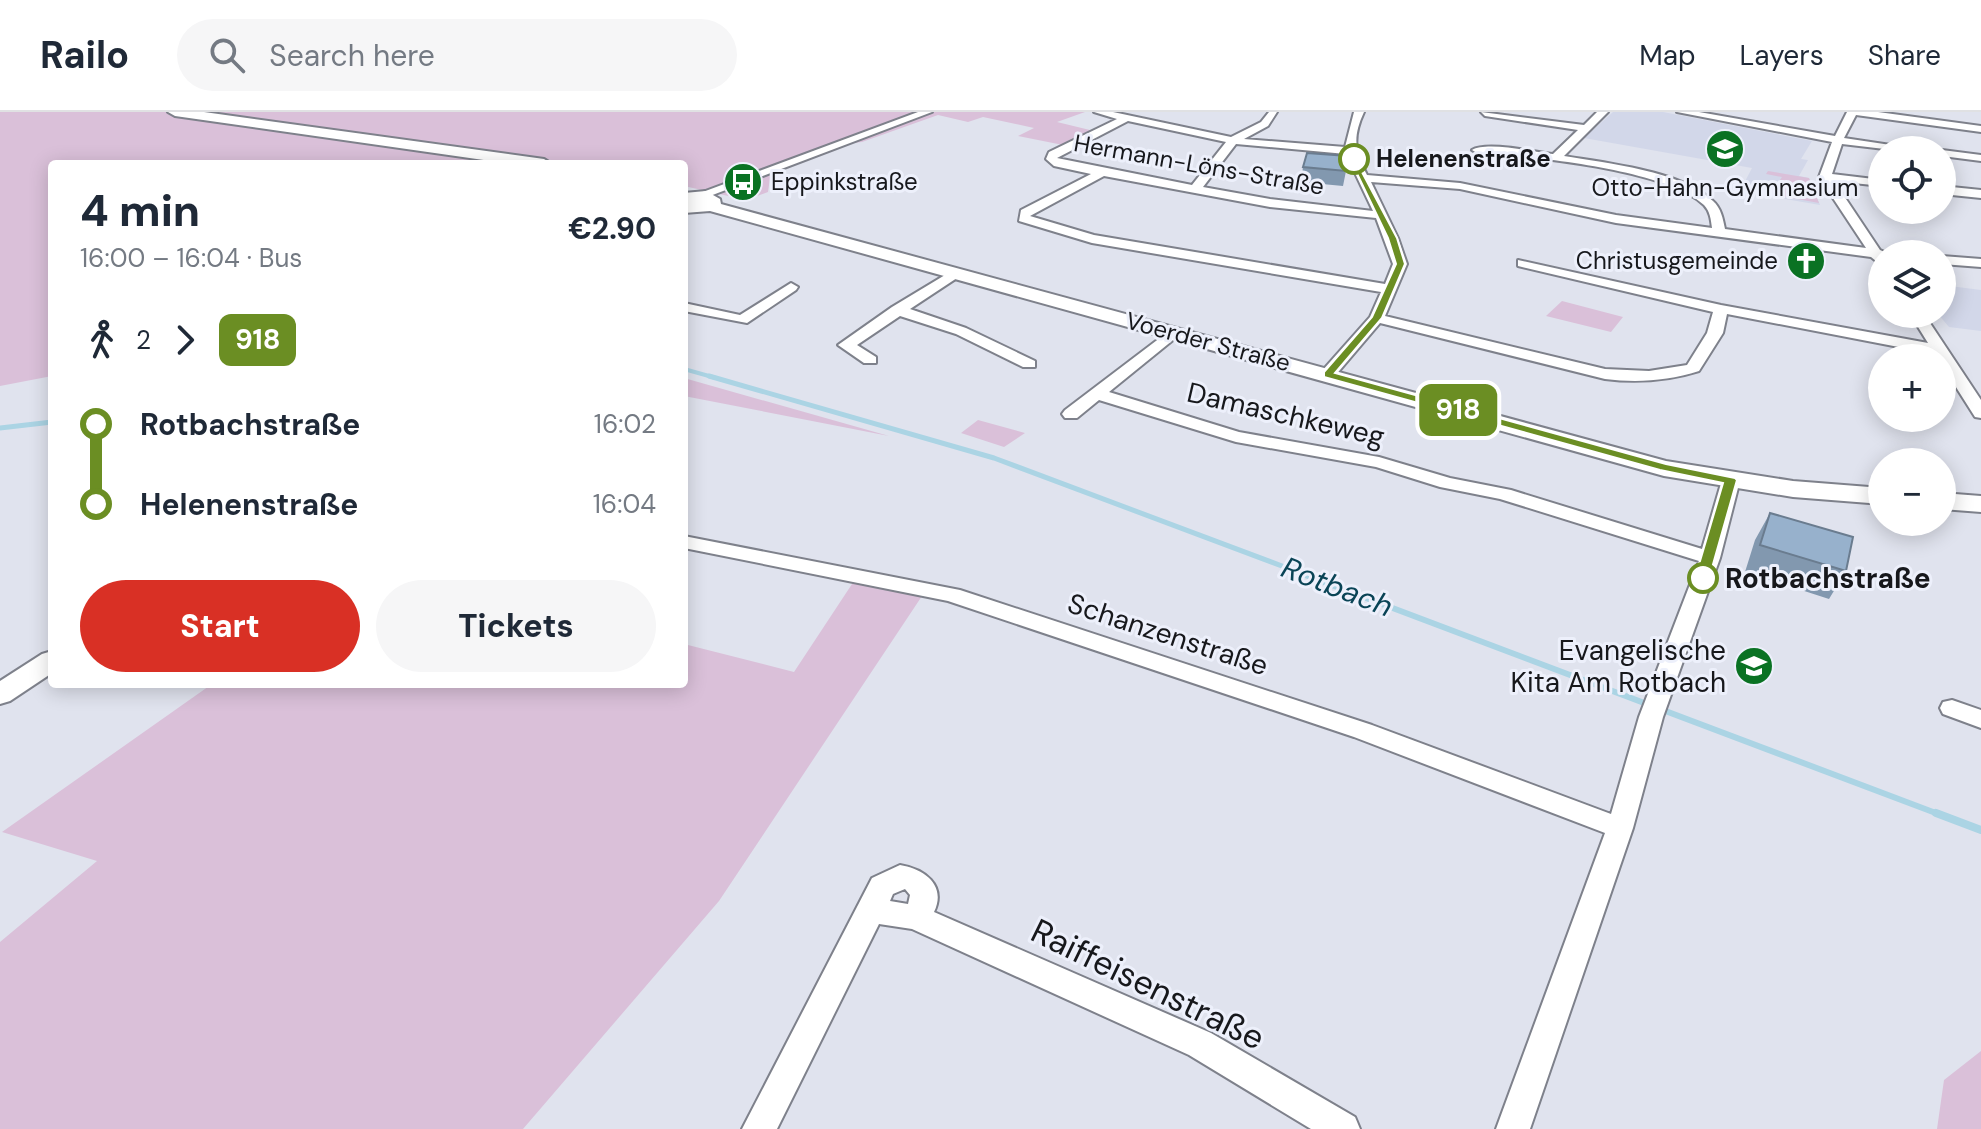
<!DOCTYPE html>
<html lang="en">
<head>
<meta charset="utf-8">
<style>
  body { margin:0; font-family:"DM Sans",sans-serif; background:#f6f6f7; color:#1f2937; height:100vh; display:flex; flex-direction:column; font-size:30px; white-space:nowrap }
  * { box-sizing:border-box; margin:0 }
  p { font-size:26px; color:#747a83 }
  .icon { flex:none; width:44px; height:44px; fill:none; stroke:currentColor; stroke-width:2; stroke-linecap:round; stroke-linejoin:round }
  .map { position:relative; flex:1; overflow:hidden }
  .drawer { position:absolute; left:48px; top:48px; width:640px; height:528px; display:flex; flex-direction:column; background:#fff; border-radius:8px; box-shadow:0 4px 20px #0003 }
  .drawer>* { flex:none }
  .badge { padding:0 16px; border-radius:12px; font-size:28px; line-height:52px }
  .fabs { position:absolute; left:1868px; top:24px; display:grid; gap:16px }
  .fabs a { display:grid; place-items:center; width:88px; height:88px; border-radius:50%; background:#fff; box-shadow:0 4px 20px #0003; font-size:40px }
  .map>.badge { position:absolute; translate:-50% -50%; box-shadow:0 0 0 4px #fff }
  .legs { display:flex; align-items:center; gap:12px; height:88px; padding:0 32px; font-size:26px }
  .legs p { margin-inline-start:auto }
  .headline { display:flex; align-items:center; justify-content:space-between; height:136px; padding:0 32px }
  h1 { font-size:44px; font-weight:800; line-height:60px }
  .action { display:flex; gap:16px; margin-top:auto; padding:16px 32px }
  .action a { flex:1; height:92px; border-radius:48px; background:#d93025; color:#fff; font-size:32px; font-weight:800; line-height:92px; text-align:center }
  .action a+a { background:#f6f6f7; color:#1f2937 }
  ul { padding:0 32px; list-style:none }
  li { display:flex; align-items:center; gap:28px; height:80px; font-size:30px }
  li i { display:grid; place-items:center; width:12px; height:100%; margin:0 10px; background:currentColor }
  li i::after { content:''; width:20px; height:20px; margin:-10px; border:6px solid; border-radius:50%; background:#fff }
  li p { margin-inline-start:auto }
  li:first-child i { background:linear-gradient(#0000 50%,currentColor 0) }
  li:last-child i { background:linear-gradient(currentColor 50%,#0000 0) }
  header { display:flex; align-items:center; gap:48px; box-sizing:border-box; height:112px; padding:0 40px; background:#fff; border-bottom:2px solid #e0e1e3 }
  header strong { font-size:38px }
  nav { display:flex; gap:44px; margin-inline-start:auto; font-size:28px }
  .search { width:560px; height:72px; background:#f6f6f7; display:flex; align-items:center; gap:20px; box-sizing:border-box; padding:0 28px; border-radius:44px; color:#747a83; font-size:30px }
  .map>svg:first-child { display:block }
  .built { fill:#d2d7e9 }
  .green { fill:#dac0d9 }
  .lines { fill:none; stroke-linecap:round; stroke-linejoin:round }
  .stream-far3 { stroke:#abd4e4; stroke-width:4 }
  .stream-far2 { stroke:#abd4e4; stroke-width:5 }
  .stream-far1 { stroke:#abd4e4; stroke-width:6 }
  .stream { stroke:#abd4e4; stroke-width:8 }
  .minor-casing { stroke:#7e818b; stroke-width:4 }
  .tertiary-casing { stroke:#7e818b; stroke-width:4 }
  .secondary-casing { stroke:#7e818b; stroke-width:4 }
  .minor { fill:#fff; fill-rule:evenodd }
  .tertiary { fill:#fff; fill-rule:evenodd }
  .secondary { fill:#fff; fill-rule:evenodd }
  .wall { fill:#8298af }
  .building { fill:#97b1cc; stroke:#6a7c8f; stroke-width:2 }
  .line-1 { fill:#6b8e23; stroke:#fff; stroke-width:2 }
  .stop-1-dot { fill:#fff; stroke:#6b8e23; stroke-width:4 }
  .labels { text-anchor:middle; stroke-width:6; stroke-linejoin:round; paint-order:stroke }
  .far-stop-label { font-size:24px; font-weight:bold; fill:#17181c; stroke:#edf0fb; text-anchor:start }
  .far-street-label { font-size:24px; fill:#17181c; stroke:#edf0fb }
  .far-poi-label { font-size:24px; fill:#17181c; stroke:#edf0fb; text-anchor:start }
  .street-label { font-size:28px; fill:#17181c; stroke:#edf0fb }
  .stop-label { font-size:28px; font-weight:bold; fill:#17181c; stroke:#edf0fb; text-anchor:start }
  .poi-label { font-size:28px; fill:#17181c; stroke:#edf0fb; text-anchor:end }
  .water-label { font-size:30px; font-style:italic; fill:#0a4456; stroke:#edf0fb }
  .near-street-label { font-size:34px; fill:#17181c; stroke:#edf0fb }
</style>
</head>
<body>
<header>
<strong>Railo</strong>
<div class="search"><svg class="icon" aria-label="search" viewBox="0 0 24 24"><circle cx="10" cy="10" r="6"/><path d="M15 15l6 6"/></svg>Search here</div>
<nav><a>Map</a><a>Layers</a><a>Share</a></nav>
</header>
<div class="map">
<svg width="1981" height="1017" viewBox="0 0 1981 1017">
  <rect width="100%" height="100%" fill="#e0e3ee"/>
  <path class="built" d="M1613,0H1663L1812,29L1801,47L1808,48L1799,64L1809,66L1820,93L1740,79L1752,56L1584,26Z
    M1942,173L1981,178V219L1949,215L1938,202H1942Z"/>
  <path class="green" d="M0,0H1085L1057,10L1094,19L1063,33L1018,24L1034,16L983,5L968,10L938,3L862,30L837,33L771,59L768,80L746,88L684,74V52H582L520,44L482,52H52V264L0,274Z
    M1768,59L1809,66L1819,91L1770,82L1782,65L1766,62Z
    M1562,189L1623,205L1611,220L1546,204Z
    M684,266L889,324L684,284Z
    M978,308L1025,321L1004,335L961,321Z
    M854,469L922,484L719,789L523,1017H0V830L97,749L2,720L212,572H684V532L794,560Z
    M1981,939V1017H1937L1944,968Z"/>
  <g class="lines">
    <path class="stream-far3" d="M684,257L716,266"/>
    <path class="stream-far2" d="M709,264L994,346L1290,457
      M0,316L52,310"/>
    <path class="stream-far1" d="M1284,455L1941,703"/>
    <path class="stream" d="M1936,701L1981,718"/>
    <defs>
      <path id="minor" d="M918,0H932L702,87L692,84Z
        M1094,0H1113L1231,25L1261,10L1269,0H1277L1268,14L1244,27L1345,35L1354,0H1364C1352,26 1355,39 1367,63L1460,71L1616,103L1712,116C1711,108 1710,99 1704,93C1666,57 1530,44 1477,41L1472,38C1487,29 1534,40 1553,42L1578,18L1485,4L1481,0L1584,13L1597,0H1608L1564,44C1606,51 1682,59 1713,89C1721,96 1723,107 1725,117L1866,136L1819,65L1832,30L1677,0H1699L1835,24L1847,0H1878L1981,14V20L1856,3L1844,26L1924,38H1893L1842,32L1832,62L1882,68V74L1834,69L1880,138L1889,142H1882L1881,153L1871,145L1616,111L1460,77L1371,70L1398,126L1407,152L1385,204L1605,257L1649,259L1687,253L1707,221L1713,200L1518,154V148L1721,193L1928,231L1910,202H1924L1981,288V306L1975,305L1942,253V246L1935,242L1727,202L1723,221L1699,259C1667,269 1637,271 1605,267L1380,211L1334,265H1322V259L1370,205L1381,180L1092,131L1019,109L1021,98L1091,62L1054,54L1046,47L1049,40L1117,7ZM1128,9L1226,30L1192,73L1057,46ZM1236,32L1346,42L1373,99L1270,87L1203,75ZM1104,64L1270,95L1376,106L1393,152L1385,172L1094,123L1030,104Z
        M1942,38L1981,43V49L1942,44Z
        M1942,74L1981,78V86L1942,82Z
        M1942,144L1981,147V155L1942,152Z
        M955,157L962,161L960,164L910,197L966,216L1035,249V255H1023L956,222L900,204L857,233L876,245V251H864L838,233L892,195Z
        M791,171L798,175L796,178L747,211L684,199V191L740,203Z
        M1173,216L1181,221L1178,224L1109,280L1239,320L1379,345L1450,366L1511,378L1702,437L1722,368L1731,362L1740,368L1720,446L1663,605L1633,716L1530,1017H1496L1605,721L1354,625L948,489L684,436V424L960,478L1372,613L1611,702L1639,605L1699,449L1500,387L1440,375L1376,355L1236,330L1099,288L1077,306H1065L1062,302L1065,298Z
        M1952,588L1981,598V616L1943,602L1940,596L1943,590Z
        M900,753C924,757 947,773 934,800L1211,921L1355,1005L1360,1017H1311L1189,943L912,817L879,812L777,1017H742L872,766ZM905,777L910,783L908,792L890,789L893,782Z"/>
      <path id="tertiary" d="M52,539V561L10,589L0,592V569L42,542Z"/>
      <path id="secondary" d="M168,0H204L544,47L552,52H512L175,4Z
        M706,79L720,87L721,92L1666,349L1793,369L1882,376V392L1793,385L1664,364L710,99L684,101V91L703,90L684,91V81Z
        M1942,381L1981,384V400L1942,397Z"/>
    </defs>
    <use href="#minor" class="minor-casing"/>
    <use href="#tertiary" class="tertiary-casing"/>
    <use href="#secondary" class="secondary-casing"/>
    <use href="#minor" class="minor"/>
    <use href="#tertiary" class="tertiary"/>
    <use href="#secondary" class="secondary"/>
  </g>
  <path class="wall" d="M1303,55L1346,59L1343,74L1301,70Z
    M1770,401L1846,459L1829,487L1745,460L1755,428Z"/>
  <path class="building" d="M1307,41L1348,44L1346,59L1303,55Z
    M1770,401L1853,425L1846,459L1760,433Z"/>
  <path class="line-1" d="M1354,45L1397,126L1405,152L1382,206L1335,261L1666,352L1735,366L1737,368L1708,470L1703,471L1695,466L1723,371L1660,358L1324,265V260L1372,205L1396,152L1388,126L1350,47Z"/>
  <defs>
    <symbol id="school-disc" viewBox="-11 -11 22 22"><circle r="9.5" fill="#0a7223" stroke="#edf0fb"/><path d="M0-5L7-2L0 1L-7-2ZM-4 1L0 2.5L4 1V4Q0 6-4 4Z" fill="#fff"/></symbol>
    <symbol id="bus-disc" viewBox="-11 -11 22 22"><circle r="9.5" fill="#0a7223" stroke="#edf0fb"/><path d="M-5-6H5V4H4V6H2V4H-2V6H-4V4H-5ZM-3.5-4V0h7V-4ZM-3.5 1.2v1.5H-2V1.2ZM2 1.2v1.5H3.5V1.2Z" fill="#fff"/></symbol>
    <symbol id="church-disc" viewBox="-11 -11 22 22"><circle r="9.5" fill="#0a7223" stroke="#edf0fb"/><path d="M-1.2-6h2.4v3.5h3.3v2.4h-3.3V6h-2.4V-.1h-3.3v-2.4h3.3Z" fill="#fff"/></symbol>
  </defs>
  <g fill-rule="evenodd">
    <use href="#school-disc" x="1703" y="15" width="44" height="44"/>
    <use href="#bus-disc" x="721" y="48" width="44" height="44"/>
    <use href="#church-disc" x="1784" y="127" width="44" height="44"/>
    <use href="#school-disc" x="1732" y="532" width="44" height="44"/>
  </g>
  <g class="stop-1-dot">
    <circle cx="1354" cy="47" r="14"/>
    <circle cx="1703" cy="466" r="14"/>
  </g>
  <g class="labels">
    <g class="far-stop-label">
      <text x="1376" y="55">Helenenstraße</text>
    </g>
    <g class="far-street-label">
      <text transform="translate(1199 53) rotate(10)" y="8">Hermann-Löns-Straße</text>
      <text transform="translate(1208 230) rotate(15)" y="8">Voerder Straße</text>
    </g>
    <g class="far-poi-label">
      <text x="771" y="78">Eppinkstraße</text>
      <text x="1725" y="84" text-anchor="middle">Otto-Hahn-Gymnasium</text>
      <text x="1778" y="157" text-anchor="end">Christusgemeinde</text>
    </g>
    <g class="street-label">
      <text transform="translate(1286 302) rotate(13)" y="10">Damaschkeweg</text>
      <text transform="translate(1168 522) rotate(18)" y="10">Schanzenstraße</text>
    </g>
    <g class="stop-label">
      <text x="1725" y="476">Rotbachstraße</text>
    </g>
    <g class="poi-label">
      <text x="1726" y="548">Evangelische<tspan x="1726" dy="32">Kita Am Rotbach</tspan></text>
    </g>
    <g class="water-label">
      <text transform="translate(1337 475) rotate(21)" y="10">Rotbach</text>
    </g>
    <g class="near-street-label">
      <text transform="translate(1148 872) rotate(26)" y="12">Raiffeisenstraße</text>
    </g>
  </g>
</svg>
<div class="fabs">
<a><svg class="icon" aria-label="locate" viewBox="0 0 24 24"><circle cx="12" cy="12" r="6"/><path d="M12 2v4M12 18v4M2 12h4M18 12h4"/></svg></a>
<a><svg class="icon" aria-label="layers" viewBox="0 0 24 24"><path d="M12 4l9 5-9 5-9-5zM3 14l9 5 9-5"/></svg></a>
<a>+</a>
<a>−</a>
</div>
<b class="badge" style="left:1458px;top:298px;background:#6b8e23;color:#fff">918</b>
<section class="drawer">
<div class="headline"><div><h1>4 min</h1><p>16:00 – 16:04 · Bus</p></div><b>€2.90</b></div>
<div class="legs"><svg class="icon" aria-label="walk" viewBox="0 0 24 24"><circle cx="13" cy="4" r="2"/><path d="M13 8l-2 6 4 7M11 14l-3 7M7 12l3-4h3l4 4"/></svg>2<svg class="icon" aria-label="forward" viewBox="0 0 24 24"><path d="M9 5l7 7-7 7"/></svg><b class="badge" style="background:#6b8e23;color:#fff">918</b></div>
<ul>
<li><i style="color:#6b8e23"></i><b>Rotbachstraße</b><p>16:02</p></li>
<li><i style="color:#6b8e23"></i><b>Helenenstraße</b><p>16:04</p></li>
</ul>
<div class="action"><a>Start</a><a>Tickets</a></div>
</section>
</div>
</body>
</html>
